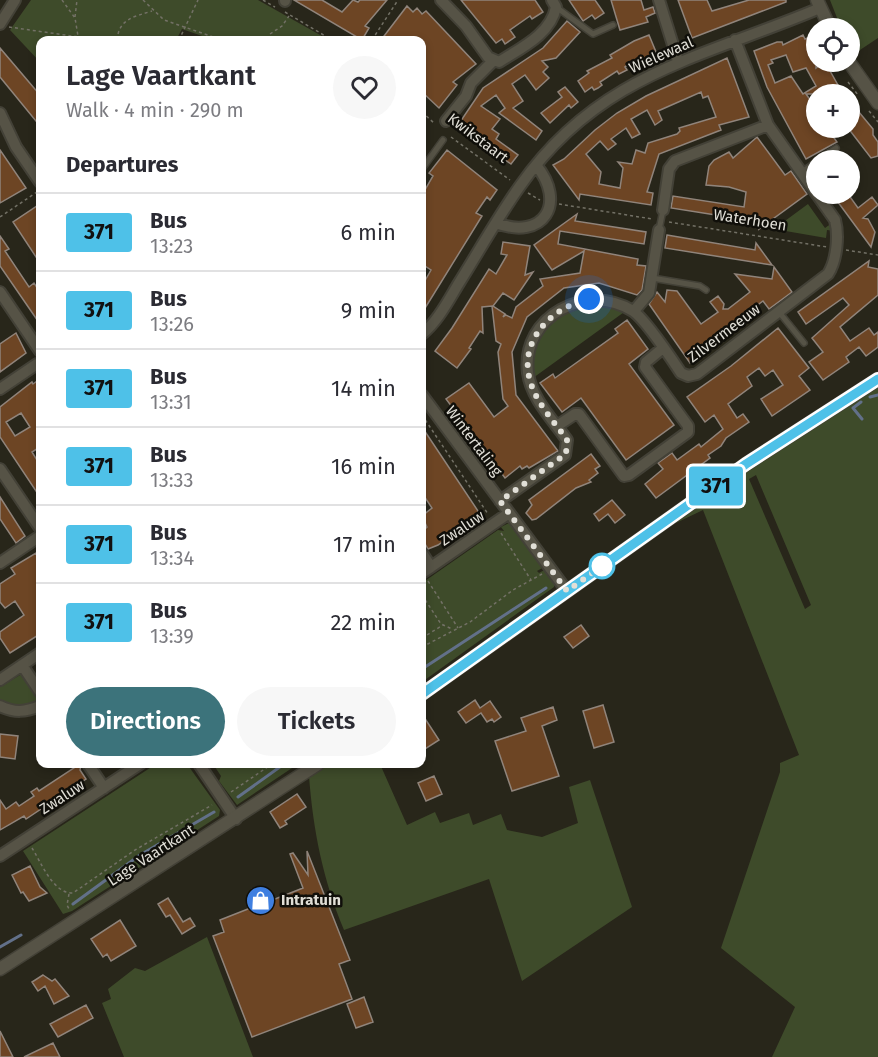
<!DOCTYPE html>
<html lang="en">
<head>
<meta charset="utf-8">
<style>
  body { margin:0; font-family:"Fira Sans",sans-serif; background:#f7f7f7; color:#2b2b33; height:100vh; display:flex; flex-direction:column; font-size:22px; white-space:nowrap }
  * { box-sizing:border-box; margin:0 }
  p { font-size:20px; color:#7c7c81 }
  .icon { flex:none; width:33px; height:33px; fill:none; stroke:currentColor; stroke-width:2; stroke-linecap:round; stroke-linejoin:round }
  .map { position:relative; flex:1; overflow:hidden }
  .side { position:absolute; left:36px; top:36px; width:390px; height:732px; display:flex; flex-direction:column; background:#fff; border-radius:12px; box-shadow:0 3px 9px #0003 }
  .side>* { flex:none }
  .badge { padding:0 12px; border-radius:4px; font-size:21px; line-height:39px }
  .tools { position:absolute; left:806px; top:18px; display:grid; gap:12px }
  .tools a { display:grid; place-items:center; width:54px; height:54px; border-radius:50%; background:#fff; box-shadow:0 3px 9px #0003; font-size:30px }
  .you { position:absolute; width:30px; height:30px; margin:-15px; border:4px solid #fff; border-radius:50%; background:#1a73e8; box-shadow:0 0 0 9px #1a73e833 }
  .map>.badge { position:absolute; translate:-50% -50%; box-shadow:0 0 0 3px #fff }
  h2 { padding:0 30px; font-size:22px; line-height:54px }
  .round { display:grid; place-items:center; flex:none; width:63px; height:63px; border-radius:32px; background:#f7f7f7 }
  .head { display:flex; align-items:center; justify-content:space-between; height:102px; padding:0 30px }
  h1 { font-size:28px; font-weight:600; line-height:45px }
  .primary-button { display:flex; gap:12px; margin-top:auto; padding:12px 30px }
  .primary-button a { flex:1; height:69px; border-radius:36px; background:#3c737b; color:#fff; font-size:24px; font-weight:600; line-height:69px; text-align:center }
  .primary-button a+a { background:#f7f7f7; color:#2b2b33 }
  ul { padding:0; list-style:none }
  li { display:flex; align-items:center; gap:18px; height:78px; padding:0 30px; border-top:2px solid #e1e1e2 }
  li div { flex:1 }
  li b { display:block; font-size:22px }
  li em { font-style:normal }
  li .badge { min-width:66px; font-weight:700; text-align:center }
  .map>svg:first-child { display:block }
  .green { fill:#3e4b2a; fill-rule:evenodd }
  .lines { fill:none; stroke-linecap:round; stroke-linejoin:round }
  .stream { stroke:#627089; stroke-width:3 }
  .building { fill:#6d4524; stroke:#90847b; stroke-width:1.5; fill-rule:evenodd }
  .service-casing { stroke:#434137; stroke-width:8 }
  .minor-casing { stroke:#434137; stroke-width:14 }
  .tertiary-casing { stroke:#434137; stroke-width:15 }
  .path { stroke:#737166; stroke-width:1.5; stroke-dasharray:3 3; stroke-linecap:butt }
  .service { stroke:#565346; stroke-width:5 }
  .minor { stroke:#565346; stroke-width:10 }
  .tertiary { stroke:#565346; stroke-width:12 }
  .line-casing { stroke:#fff; stroke-width:14 }
  .line { stroke:#4ec1e8; stroke-width:9 }
  .walk { stroke:#e1dfd7; stroke-width:6; stroke-dasharray:0 10.8 }
  .stop-dot { fill:#fff; stroke:#4ec1e8; stroke-width:3 }
  .labels { text-anchor:middle; stroke-width:5; stroke-linejoin:round; paint-order:stroke }
  .street-label { font-size:15px; fill:#e1dfd7; stroke:#100f0a }
  .poi-label { font-size:15px; font-weight:bold; fill:#e1dfd7; stroke:#100f0a; text-anchor:start }
</style>
</head>
<body>
<div class="map">
<svg width="878" height="1057" viewBox="0 0 878 1057">
  <rect width="100%" height="100%" fill="#28261a"/>
  <path class="green" d="M31,0H258L329,40H207L208,38L182,29L176,40H40V62L10,30Z
    M830,0H878V38L854,54L849,44V28H841Z
    M808,204L825,228L832,223L835,231L827,230L826,238L774,229Z
    M596,303L627,310L533,378L532,361L538,341L545,328L565,309Z
    M878,384V1057H772L795,1007L721,948L780,772V763L799,755L703,510L676,523L681,513ZM756,475L811,605L805,609L749,479Z
    M509,523L544,567L537,571L539,573L546,569L555,582L554,587L422,682V583L498,530L504,531L501,527Z
    M25,672L40,697V703C25,708 14,710 0,700V687Z
    M156,764H187L220,810L219,816L72,911L63,914L23,851Z
    M213,764H298L237,805L219,781L221,776Z
    M328,764H380L407,825L435,812L440,823L469,813L473,825L501,814L507,830L542,837L578,823L569,787L590,780L632,907L522,981L489,879L344,930C323,880 313,830 309,776Z
    M207,937L253,1057H124L102,1003L111,999L108,989L135,968L145,971Z"/>
  <g class="lines">
    <path class="stream" d="M870,397L878,395
      M861,402L853,408L862,419
      M422,669L546,588
      M238,797L284,764
      M73,904L140,855L214,812
      M0,947L21,935"/>
  </g>
  <path class="building" d="M294,0H322L342,12L353,0L358,2L360,0H387L365,26L369,28L362,40Z
    M461,0H535L543,12L532,19L530,16L510,30L515,37L505,44L502,39L496,43Z
    M569,0H595L604,13L595,19L592,15L583,21Z
    M611,0H641L644,10L653,7L655,13L646,17L648,22L620,30Z
    M678,0H707L712,11L749,0H786V2L692,38Z
    M407,6L413,12L417,8L422,14L426,11L476,64L453,82L457,85L439,108L422,92V40H381Z
    M567,21L580,32L556,58L542,61L548,67L543,72L549,78L536,90L525,75L512,84L523,101L513,108L542,131L536,140L499,113L505,108L496,95L481,106L500,119L492,129L499,134L496,139L518,155L511,164L464,131L460,122L483,88L543,48Z
    M649,35L656,52L652,54L653,57L629,64L625,67L627,70L619,74L617,71L600,82L602,85L598,88L594,90L592,87L585,92L578,81L589,73L587,71L612,58L610,55L634,41Z
    M803,35L805,39L810,37L816,45V68L825,62L843,94H806L816,108V128H827L837,142L806,159L767,87L754,51L777,42H782L783,45ZM786,55L793,72L806,68L816,86L803,94L791,76L775,83L768,65L773,63L771,60Z
    M0,48L40,95V126L0,77Z
    M727,58L749,117L719,125L721,130L659,154L647,192L653,193L651,205L580,194L579,200L553,165L564,159L595,130L617,113L646,96ZM701,92L703,98L708,96L716,117L679,128L680,131L677,134L648,143L645,153L636,150L632,164L618,162L623,168L620,188L599,184L601,172L586,154L600,141L608,150L616,144L611,139L626,128L632,138L640,134L631,119L647,110L655,125L662,120L658,111Z
    M565,87L578,102L571,108L569,105L550,123L541,113L562,97L558,92Z
    M849,100L873,129V135L878,142V156L871,158L848,128Z
    M757,137L785,175L791,171L807,194L759,229L760,222L671,208L673,196L744,207L746,192L729,187L706,185L709,166L714,160L729,152L733,158Z
    M0,150L26,188L0,203Z
    M447,150L497,190L490,200L487,197L476,213L482,216L422,313V286L431,270L422,264V195L433,176L429,173Z
    M832,194H848L858,208L872,197L878,205L863,218L868,219L875,232L871,247Z
    M40,204V263L13,222Z
    M577,214L575,221L646,232L644,244L560,231L558,244L638,259L637,265L646,266L642,290L637,295L599,283L564,288L527,317L512,352L516,395L558,451L529,468L527,466L522,469L520,466L505,478L446,399L469,383L494,417L508,406L503,399L498,352L501,344L496,341L492,306L482,307L483,333L480,331L469,348L471,349L457,368L435,351L452,328L489,269L496,274L507,255L501,254L503,242L530,246L525,275L533,272L514,300L503,293L493,306L505,314L503,317L506,315L512,318L516,307L543,286L540,279L580,273L584,251L552,270L534,245Z
    M667,235L755,250L756,243L772,265L665,248Z
    M0,236L9,249L5,251L29,287L34,283L40,292V324L0,266Z
    M869,261L868,267L878,269V295L840,327L850,341L869,328L874,335L878,332V347L866,356L859,347L846,357L849,362L823,380L809,362L823,352L812,338L849,305L843,298L806,324L798,312Z
    M774,267L792,292L769,309L763,301L712,339L699,350L702,354L690,363L649,304L657,292L665,302L667,290L677,291L701,324L718,312L710,302L718,296L724,304L723,309H728L750,292L735,274L772,279Z
    M627,320L648,349L629,364L674,425L626,460L581,398L562,412L540,383L553,374L555,378L618,333L615,329Z
    M778,328L809,368L799,376L810,390L772,416L761,399L783,385L773,370L765,376L759,368L747,377L752,386L728,404L737,418L743,414L749,422L726,438L721,446L708,455L710,458L656,498L645,484L663,469L658,463L672,453L677,460L699,444L701,447L723,429L714,415L705,422L687,397L731,366Z
    M16,333L26,353L0,372V344Z
    M40,379V435L37,437L40,447L32,452L40,465V497L0,437V407L32,382L33,384ZM21,413L30,427L15,436L6,422Z
    M422,427L480,514L438,545L428,549L422,539V532L427,527L422,516L432,508L422,493Z
    M591,454L600,466L595,469L598,473L589,480L591,482L576,488L536,519L532,520L526,513L532,505L529,500Z
    M0,497L25,536L16,543L0,519Z
    M612,500L625,515L615,523L608,514L599,521L594,514Z
    M36,553L40,560V634L10,653L0,638V632L24,615L15,601L5,608L0,602V584L15,574L11,568Z
    M581,625L589,636L573,648L564,637Z
    M475,700L480,708L490,701L501,717L494,722L492,719L487,722L481,713L466,723L458,712Z
    M603,705L614,742L594,748L583,711Z
    M553,707L557,720L542,726L559,776L512,791L495,741L526,731L521,718Z
    M422,714L439,740L425,749L422,744Z
    M0,734L18,736L15,759L0,757Z
    M70,764H81L80,770L86,779L26,819L24,816L0,830V800L6,809L16,802L19,806L34,796L31,792L37,788L39,791L74,768Z
    M434,776L442,794L426,801L418,783Z
    M297,794L306,807L285,821L287,824L280,828L270,812Z
    M307,851L350,960L339,964L352,999L252,1037L213,936L224,932L220,920L253,907L251,902L268,895L270,901L303,888L290,854L293,853L308,875Z
    M30,866L40,887L47,893L29,901L23,892L21,893L12,875Z
    M168,898L183,922L190,918L195,926L182,934L170,915L166,917L158,904Z
    M120,920L136,946L111,961L107,954L103,957L91,939Z
    M43,975L52,981L55,979L69,996L54,1004L45,986L38,991L32,982Z
    M364,997L373,1022L356,1028L347,1004Z
    M86,1005L93,1018L58,1037L50,1024Z
    M0,1031L13,1057H0Z
    M53,1043L60,1057H24Z"/>
  <g class="lines">
    <defs>
      <path id="service" d="M556,7L593,34L613,25
        M818,160L836,148
        M422,169L443,140
        M802,172L816,162
        M659,230L663,210
        M652,278L700,286L706,290
        M779,312L804,343"/>
      <path id="minor" d="M441,0L466,26L488,57L499,62C521,48 551,34 556,7L552,0
        M659,0L678,61
        M285,1V0
        M0,24L15,0
        M0,113L16,147L40,182
        M446,121L466,96L471,83L493,61
        M663,210L669,169L675,161L768,125
        M496,223C544,241 567,203 536,165
        M0,292L40,351
        M634,311L649,293L659,230
        M422,334C438,321 448,301 459,283C479,251 498,217 520,186C599,73 702,58 820,8
        M0,389L37,364
        M422,395L567,591
        M557,426L575,414H579L624,476L629,475L688,432V426L645,367L646,362L663,348
        M0,469L40,528
        M500,501L565,455L567,440C553,420 531,398 528,373C521,316 587,282 633,311C646,320 671,358 681,373L688,376L697,374L828,274C837,260 839,235 835,220L768,125L735,40
        M422,553L431,567L422,573
        M0,563L40,536
        M431,567L509,513
        M22,665L40,692
        M0,680L40,653
        M0,706C15,713 25,712 40,706
        M88,764L104,788
        M199,764L236,819
        M0,856L140,764"/>
      <path id="tertiary" d="M817,0L830,28
        M849,62L878,103
        M422,694L746,464L878,379
        M0,969L318,764"/>
    </defs>
    <use href="#service" class="service-casing"/>
    <use href="#minor" class="minor-casing"/>
    <use href="#tertiary" class="tertiary-casing"/>
    <path class="path" d="M62,0L75,18L78,36
      M143,0L164,20L222,40
      M263,0L275,7
      M285,12L332,40
      M75,17L77,0
      M9,27L79,37L80,40
      M117,40C119,19 133,17 152,11
      M179,40L198,0
      M270,40V34L282,26L289,16
      M372,40L398,0
      M848,82L858,95
      M869,111L878,122
      M422,112L435,124
      M451,137L510,180
      M528,193L540,200
      M559,204L652,219
      M0,217L37,192
      M669,222L827,247
      M846,250L878,255
      M422,415L488,514
      M501,533L531,580
      M428,581L458,628
      M422,595L441,624L452,629
      M422,638L443,625
      M422,647L470,622L513,590L542,574
      M231,792L272,764
      M32,848C41,862 53,894 73,893L135,850L212,805
      M69,894L67,905L70,911"/>
    <use href="#service" class="service"/>
    <use href="#minor" class="minor"/>
    <use href="#tertiary" class="tertiary"/>
  </g>
  <g class="lines">
    <defs>
      <path id="line" d="M422,694L746,464L878,379"/>
    </defs>
    <use href="#line" class="line-casing"/>
    <use href="#line" class="line"/>
    <path class="walk" d="M589,299C549,308 514,345 533,389C540,407 556,424 567,440L566,454L500,501L567,591L602,566"/>
  </g>
  <defs>
    <symbol id="shop-disc" viewBox="-11 -11 22 22"><circle r="9.5" fill="#3f7fe0" stroke="#100f0a"/><path d="M-5-2.5h2.3a2.7 3.5 0 0 1 5.4 0H5L5.5 6h-11ZM-1.5-2.5h3a1.5 2.3 0 0 0-3 0Z" fill="#fff"/></symbol>
  </defs>
  <g fill-rule="evenodd">
    <use href="#shop-disc" x="244" y="884" width="33" height="33"/>
  </g>
  <circle class="stop-dot" cx="602" cy="566" r="12"/>
  <g class="labels">
    <g class="street-label">
      <text transform="translate(661 55) rotate(-24)" y="5">Wielewaal</text>
      <text transform="translate(478 138) rotate(37)" y="5">Kwikstaart</text>
      <text transform="translate(750 220) rotate(9)" y="5">Waterhoen</text>
      <text transform="translate(724 333) rotate(-37)" y="5">Zilvermeeuw</text>
      <text transform="translate(474 441) rotate(53)" y="5">Wintertaling</text>
      <text transform="translate(462 528) rotate(-34)" y="5">Zwaluw</text>
      <text transform="translate(62 797) rotate(-33)" y="5">Zwaluw</text>
      <text transform="translate(151 855) rotate(-33)" y="5">Lage Vaartkant</text>
    </g>
    <g class="poi-label">
      <text x="281" y="905">Intratuin</text>
    </g>
  </g>
</svg>
<div class="tools">
<a><svg class="icon" aria-label="locate" viewBox="0 0 24 24"><circle cx="12" cy="12" r="6"/><path d="M12 2v4M12 18v4M2 12h4M18 12h4"/></svg></a>
<a>+</a>
<a>−</a>
</div>
<div class="you" style="left:589px;top:299px"></div>
<b class="badge" style="left:716px;top:486px;background:#4ec1e8;color:#111">371</b>
<section class="side">
<div class="head"><div><h1>Lage Vaartkant</h1><p>Walk · 4 min · 290 m</p></div><a class="round"><svg class="icon" aria-label="heart" viewBox="0 0 24 24"><path d="M12 20l-8-8c-3-5 5-10 8-4 3-6 11-1 8 4z"/></svg></a></div>
<h2>Departures</h2>
<ul>
<li><span class="badge" style="background:#4ec1e8;color:#111">371</span><div><b>Bus</b><p>13:23</p></div><em>6 min</em></li>
<li><span class="badge" style="background:#4ec1e8;color:#111">371</span><div><b>Bus</b><p>13:26</p></div><em>9 min</em></li>
<li><span class="badge" style="background:#4ec1e8;color:#111">371</span><div><b>Bus</b><p>13:31</p></div><em>14 min</em></li>
<li><span class="badge" style="background:#4ec1e8;color:#111">371</span><div><b>Bus</b><p>13:33</p></div><em>16 min</em></li>
<li><span class="badge" style="background:#4ec1e8;color:#111">371</span><div><b>Bus</b><p>13:34</p></div><em>17 min</em></li>
<li><span class="badge" style="background:#4ec1e8;color:#111">371</span><div><b>Bus</b><p>13:39</p></div><em>22 min</em></li>
</ul>
<div class="primary-button"><a>Directions</a><a>Tickets</a></div>
</section>
</div>
</body>
</html>
